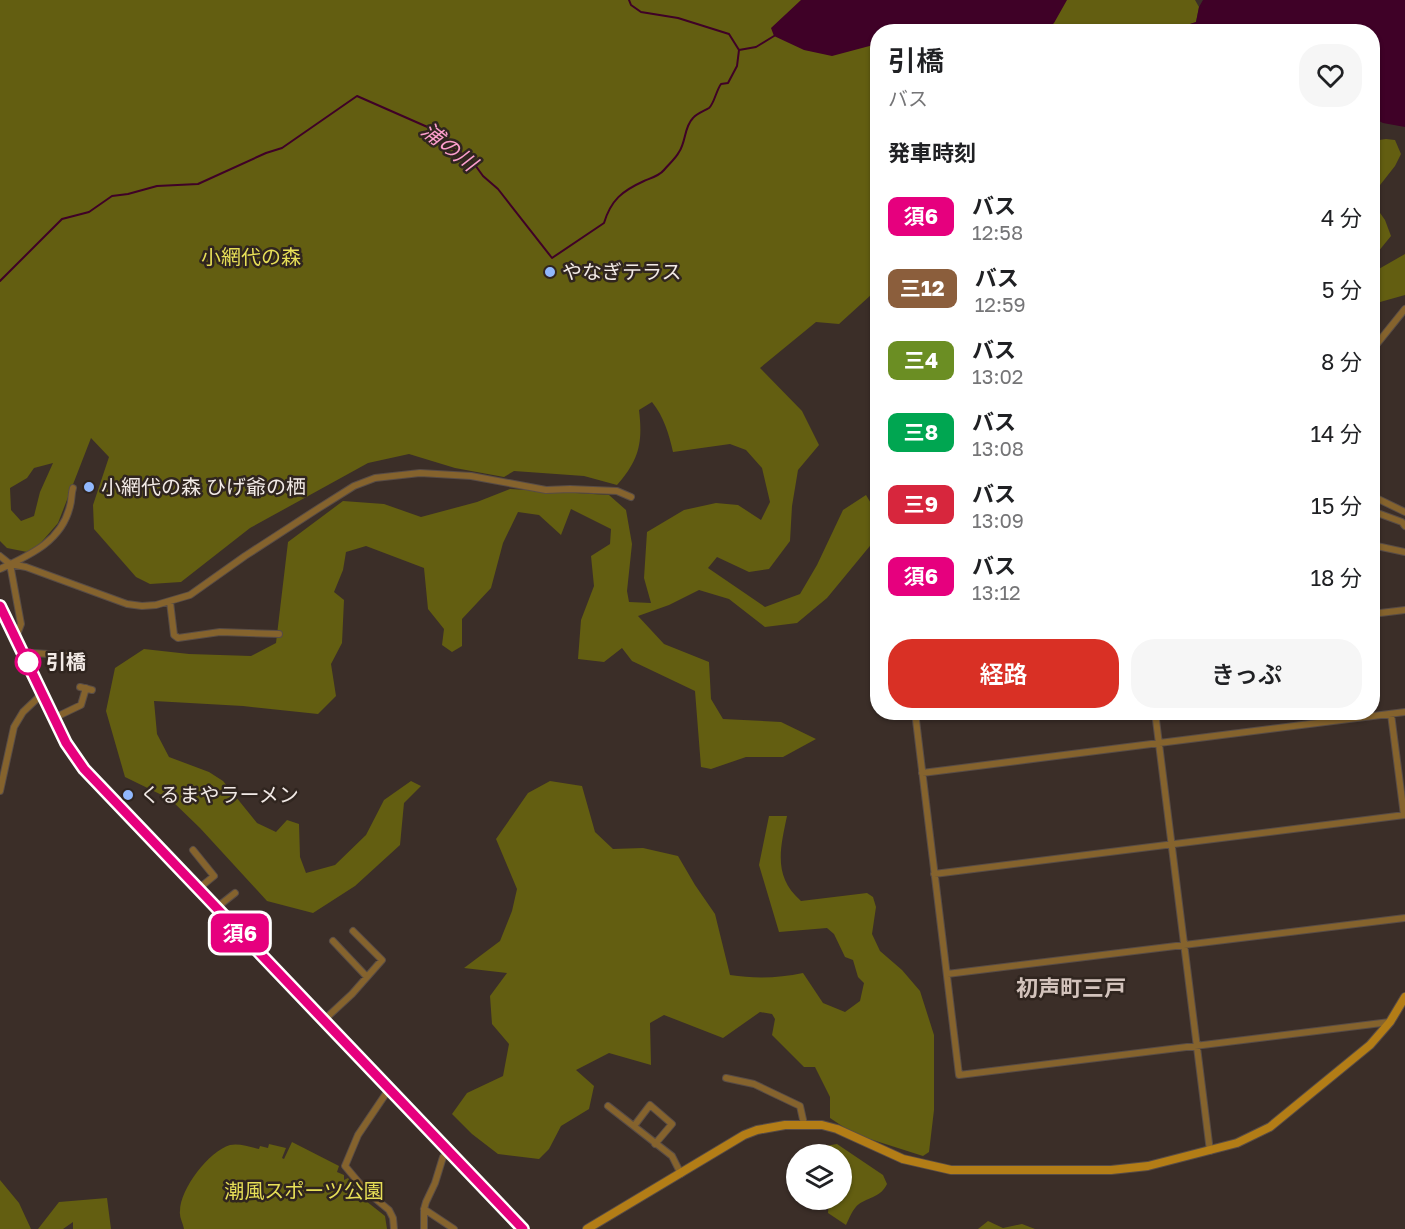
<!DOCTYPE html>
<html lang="ja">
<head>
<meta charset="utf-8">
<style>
  body { margin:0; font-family:"Golos Text","Noto Sans JP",sans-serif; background:#f6f6f6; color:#202124; height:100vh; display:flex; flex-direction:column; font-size:22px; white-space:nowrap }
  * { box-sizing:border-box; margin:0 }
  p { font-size:20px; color:#757577 }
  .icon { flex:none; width:33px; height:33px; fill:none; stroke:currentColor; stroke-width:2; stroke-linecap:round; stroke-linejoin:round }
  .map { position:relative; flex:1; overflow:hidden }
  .drawer { position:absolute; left:870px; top:24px; width:510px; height:696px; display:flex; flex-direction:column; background:#fff; border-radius:24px; box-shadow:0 2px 4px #0004 }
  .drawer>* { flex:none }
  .badge { padding:0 12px; border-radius:9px; font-size:21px; line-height:39px }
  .controls { position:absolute; left:786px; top:1144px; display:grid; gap:12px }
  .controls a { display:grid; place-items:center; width:66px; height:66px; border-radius:50%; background:#fff; box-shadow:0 2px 4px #0004; font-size:30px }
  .map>.badge { position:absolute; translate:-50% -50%; box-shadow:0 0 0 3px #fff }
  h2 { padding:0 18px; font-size:22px; line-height:54px }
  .round { display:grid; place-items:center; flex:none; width:63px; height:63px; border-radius:24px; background:#f6f6f6 }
  .head { display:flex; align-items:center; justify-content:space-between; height:102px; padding:0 18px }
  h1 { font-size:28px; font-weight:600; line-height:45px }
  .cta { display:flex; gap:12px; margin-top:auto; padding:12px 18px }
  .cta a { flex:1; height:69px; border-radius:24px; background:#d93025; color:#fff; font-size:24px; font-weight:600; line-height:69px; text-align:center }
  .cta a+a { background:#f6f6f6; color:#202124 }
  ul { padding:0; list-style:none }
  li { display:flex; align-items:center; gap:18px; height:72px; padding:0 18px }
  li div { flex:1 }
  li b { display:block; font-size:22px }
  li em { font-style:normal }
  li .badge { min-width:66px; font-weight:700; text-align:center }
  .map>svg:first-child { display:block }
  .green { fill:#635e11; fill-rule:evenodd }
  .water { fill:#3f0127 }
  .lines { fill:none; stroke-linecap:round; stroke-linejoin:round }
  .stream { stroke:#3f0127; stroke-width:2 }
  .street-casing { stroke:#584c46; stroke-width:8 }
  .secondary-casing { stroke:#584c46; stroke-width:10 }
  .highway-casing { stroke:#584c46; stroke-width:12 }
  .street { stroke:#85632d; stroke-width:6 }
  .secondary { stroke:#b37d16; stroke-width:8 }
  .highway { stroke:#eba831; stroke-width:10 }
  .line-casing { stroke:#fff; stroke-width:14 }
  .line { stroke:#e6007e; stroke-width:9 }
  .poi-dot { fill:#91b8fd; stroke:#30251f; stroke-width:2 }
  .stop-dot { fill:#fff; stroke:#e6007e; stroke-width:3 }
  .labels { text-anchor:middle; stroke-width:5; stroke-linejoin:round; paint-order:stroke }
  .park-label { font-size:20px; fill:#e7df57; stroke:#30251f }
  .poi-label { font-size:20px; fill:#f2eae6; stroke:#30251f; text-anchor:start }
  .stop-label { font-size:20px; font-weight:bold; fill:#f2eae6; stroke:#30251f; text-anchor:start }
  .water-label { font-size:21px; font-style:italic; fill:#fc9ecc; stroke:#30251f }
  .quarter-label { font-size:22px; font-weight:bold; fill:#d3c3bc; stroke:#30251f }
</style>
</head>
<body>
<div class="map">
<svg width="1405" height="1229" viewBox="0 0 1405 1229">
  <rect width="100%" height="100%" fill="#3b2e28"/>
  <path class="green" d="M0,0H1195L1199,7L1196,22L1190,24L1189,31L878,32L877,293L872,294L839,324L816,322L760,368L802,411L819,445L798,470L792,506L790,541L769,569L749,572L717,557L708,568L765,607L800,594L817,565L843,510L866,495L875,510L874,541L827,598L797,623L765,627L729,599L699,590L669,605L638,616L664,644L709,662L711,699L723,719L781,722L816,739L783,757H746L711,769L701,767L695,691L632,661L622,648L604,662L578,659L581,620L594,586L591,556L610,544L611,529L571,509L561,535L539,515L518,512L503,543L491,588L462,619V646L452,652L442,645L444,629L428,609L424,568L366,546L346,552L343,570L334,592L344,600L342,643L331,664L336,696L318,714L243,706L154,701L157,734L169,757L209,772L223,781L257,823L276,832L287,820L299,824L300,857L306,873L335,865L366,835L384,800L411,781L421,786L404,803L400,845L355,886L313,913L267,901L200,828L170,799L125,777L106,711L115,668L144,649L189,654L251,656L276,643L288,542L343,501L384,504L421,517L477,502L510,489L609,495L626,510L632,544L627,591L629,602L651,603L644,578L647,532L684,510L716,503L738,505L761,520L770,502L762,468L746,450L730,444L673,452C669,434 664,417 652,402L639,410C643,443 639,460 617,485L584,476L514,471L504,477L455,468L409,454L368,463L250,528L181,582L150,584L136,577L94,529L93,505L109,457L91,438L58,523L32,553L7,548L0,541ZM53,463L40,492L34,516L21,521L11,510L10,488L27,478L34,468Z
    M1386,139L1395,140L1401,154L1395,166L1373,194V141Z
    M1373,203L1385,220L1391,236L1373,258Z
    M1405,254V295L1373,304V270H1377Z
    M550,781L582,786L595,832L613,849L643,848L678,856L695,885L715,914L730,975C756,979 778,978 803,973L823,1003L845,1012L860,1001L864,983L858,977L853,960L845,957L834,934L827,928L779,932L759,865L769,816H787C780,849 773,877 801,901L867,893L873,897L876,907L872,934L880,951L902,970L920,991L934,1035V1110L929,1152L923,1156L854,1134L830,1118V1097L815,1067H804L772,1035L775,1019L772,1014L760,1012L723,1038L664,1015L650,1023L651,1065L609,1053L576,1070L594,1086L589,1109L561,1126L549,1149L539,1159L498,1154L472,1134L452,1114L467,1093L503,1076L509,1044L492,1024L490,996L507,973L464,968L500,941L512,911L517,889L496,839L528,793Z
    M292,1142L339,1166L337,1172L344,1175V1180L348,1178L366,1201L385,1216L387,1229H184C183,1223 179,1217 180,1211C180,1189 209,1151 230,1145C239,1143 250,1147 259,1149L260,1146L268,1148L269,1144L286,1148L282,1158L284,1159Z
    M837,1144L883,1175L887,1184C881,1197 869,1197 859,1204C853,1208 849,1219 846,1225L828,1213L829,1200H842V1155H822L819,1147Z
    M0,1180L19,1203L31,1229H0Z
    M107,1198L111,1229H73V1222L63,1229H38L59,1202Z
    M988,1221L1003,1228L1022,1224L1035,1229H978Z"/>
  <path class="water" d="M801,0H1067L1054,23L1046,31L878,32L877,44L832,56L804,50L774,36L771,28Z
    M1203,0H1405V127L1383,123L1373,118L1372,32H1279L1254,27L1251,31H1189L1190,24L1196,22L1199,7Z"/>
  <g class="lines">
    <path class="stream" d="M629,0L631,5L641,12L678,18L729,34L739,50
      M0,281L62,219L89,212L112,196L128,194L157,186L198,184L266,153L282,148L357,96L432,129L443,144L470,158L483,176L498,189L552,258L604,223C611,200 622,191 644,181C651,178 659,176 664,170C669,164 676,158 679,152C686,142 684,127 693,118C697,113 704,111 709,108C714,104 716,91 721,84L728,83L737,66L739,50L756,47L774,36"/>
    <defs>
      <path id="street" d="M1372,350L1405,309
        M1372,496L1405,512
        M1372,511L1402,522L1405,526
        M1372,545L1405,552
        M0,556L10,564L26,567L127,604L142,606L156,605L190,595L245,556L319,508L354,486L375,478L420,473L471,476L546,490L570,489L617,491L631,497
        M10,564L21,624L16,637
        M0,569C30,555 62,541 70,506C72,500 71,494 73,488
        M170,602L174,635L178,638L220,632L279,634
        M1372,614L1405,610
        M25,655L33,653L64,655
        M80,687L92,690
        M915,712L959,1075L1390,1022
        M1155,712L1210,1151
        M1391,714L1404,815
        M54,718L81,705L86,688
        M922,773L1405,712
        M0,791L14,727L23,712L43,693
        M193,850L214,876L198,889
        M934,874L1405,815
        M216,908L235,893
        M333,941L367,977
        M947,974L1405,918
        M324,1020L352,994L382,960L353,931
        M726,1078L754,1084L800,1106L804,1124
        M389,1089L358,1135L345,1166L366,1191L389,1210L393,1218L394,1229
        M608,1106L672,1156L681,1174
        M634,1126L650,1105L672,1124L655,1144
        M424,1209L454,1229
        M424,1229V1209L426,1202L435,1183L443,1157L449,1151"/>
      <path id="secondary" d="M587,1229L744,1135L757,1130L785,1125H822L837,1129L903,1159L951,1170H1111L1148,1166L1237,1143L1270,1127L1370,1045L1390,1022L1405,997"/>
      <path id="highway" d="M0,605L66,743L84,769L523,1229"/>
    </defs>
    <use href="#street" class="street-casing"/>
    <use href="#secondary" class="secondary-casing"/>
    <use href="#highway" class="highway-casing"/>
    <use href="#street" class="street"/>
    <use href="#secondary" class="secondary"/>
    <use href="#highway" class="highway"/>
  </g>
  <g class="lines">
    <defs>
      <path id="line" d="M0,606L66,743L84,769L523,1229"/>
    </defs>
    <use href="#line" class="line-casing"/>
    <use href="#line" class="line"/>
  </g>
  <g class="poi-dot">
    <circle cx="550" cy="272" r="6"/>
    <circle cx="89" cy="487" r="6"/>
    <circle cx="128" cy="795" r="6"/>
  </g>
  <circle class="stop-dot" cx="28" cy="662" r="12"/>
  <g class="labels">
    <g class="park-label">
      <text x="251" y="264">小網代の森</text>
      <text x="304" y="1198">潮風スポーツ公園</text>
    </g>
    <g class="poi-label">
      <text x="562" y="279">やなぎテラス</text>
      <text x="101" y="494">小網代の森 ひげ爺の栖</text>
      <text x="140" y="802">くるまやラーメン</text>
    </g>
    <g class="stop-label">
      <text x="46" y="669">引橋</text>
    </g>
    <g class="water-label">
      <text transform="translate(449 147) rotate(38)" y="7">浦の川</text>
    </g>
    <g class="quarter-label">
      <text x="1071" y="996">初声町三戸</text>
    </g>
  </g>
</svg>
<div class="controls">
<a><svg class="icon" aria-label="layers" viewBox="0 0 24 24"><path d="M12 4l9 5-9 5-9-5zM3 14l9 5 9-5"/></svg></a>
</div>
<b class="badge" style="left:240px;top:933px;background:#e6007e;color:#fff">須6</b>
<section class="drawer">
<div class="head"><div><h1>引橋</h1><p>バス</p></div><a class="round"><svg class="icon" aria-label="heart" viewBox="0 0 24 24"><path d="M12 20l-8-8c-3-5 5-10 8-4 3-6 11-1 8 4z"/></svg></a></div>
<h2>発車時刻</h2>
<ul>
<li><span class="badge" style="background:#e6007e;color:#fff">須6</span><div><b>バス</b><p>12:58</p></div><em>4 分</em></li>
<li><span class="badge" style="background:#8b5e3c;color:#fff">三12</span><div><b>バス</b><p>12:59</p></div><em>5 分</em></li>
<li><span class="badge" style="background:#6b8e23;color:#fff">三4</span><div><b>バス</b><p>13:02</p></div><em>8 分</em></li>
<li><span class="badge" style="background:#00a651;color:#fff">三8</span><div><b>バス</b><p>13:08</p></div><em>14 分</em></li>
<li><span class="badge" style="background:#d7263d;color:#fff">三9</span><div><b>バス</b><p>13:09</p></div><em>15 分</em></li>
<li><span class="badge" style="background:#e6007e;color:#fff">須6</span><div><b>バス</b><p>13:12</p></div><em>18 分</em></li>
</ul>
<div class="cta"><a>経路</a><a>きっぷ</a></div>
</section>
</div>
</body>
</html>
